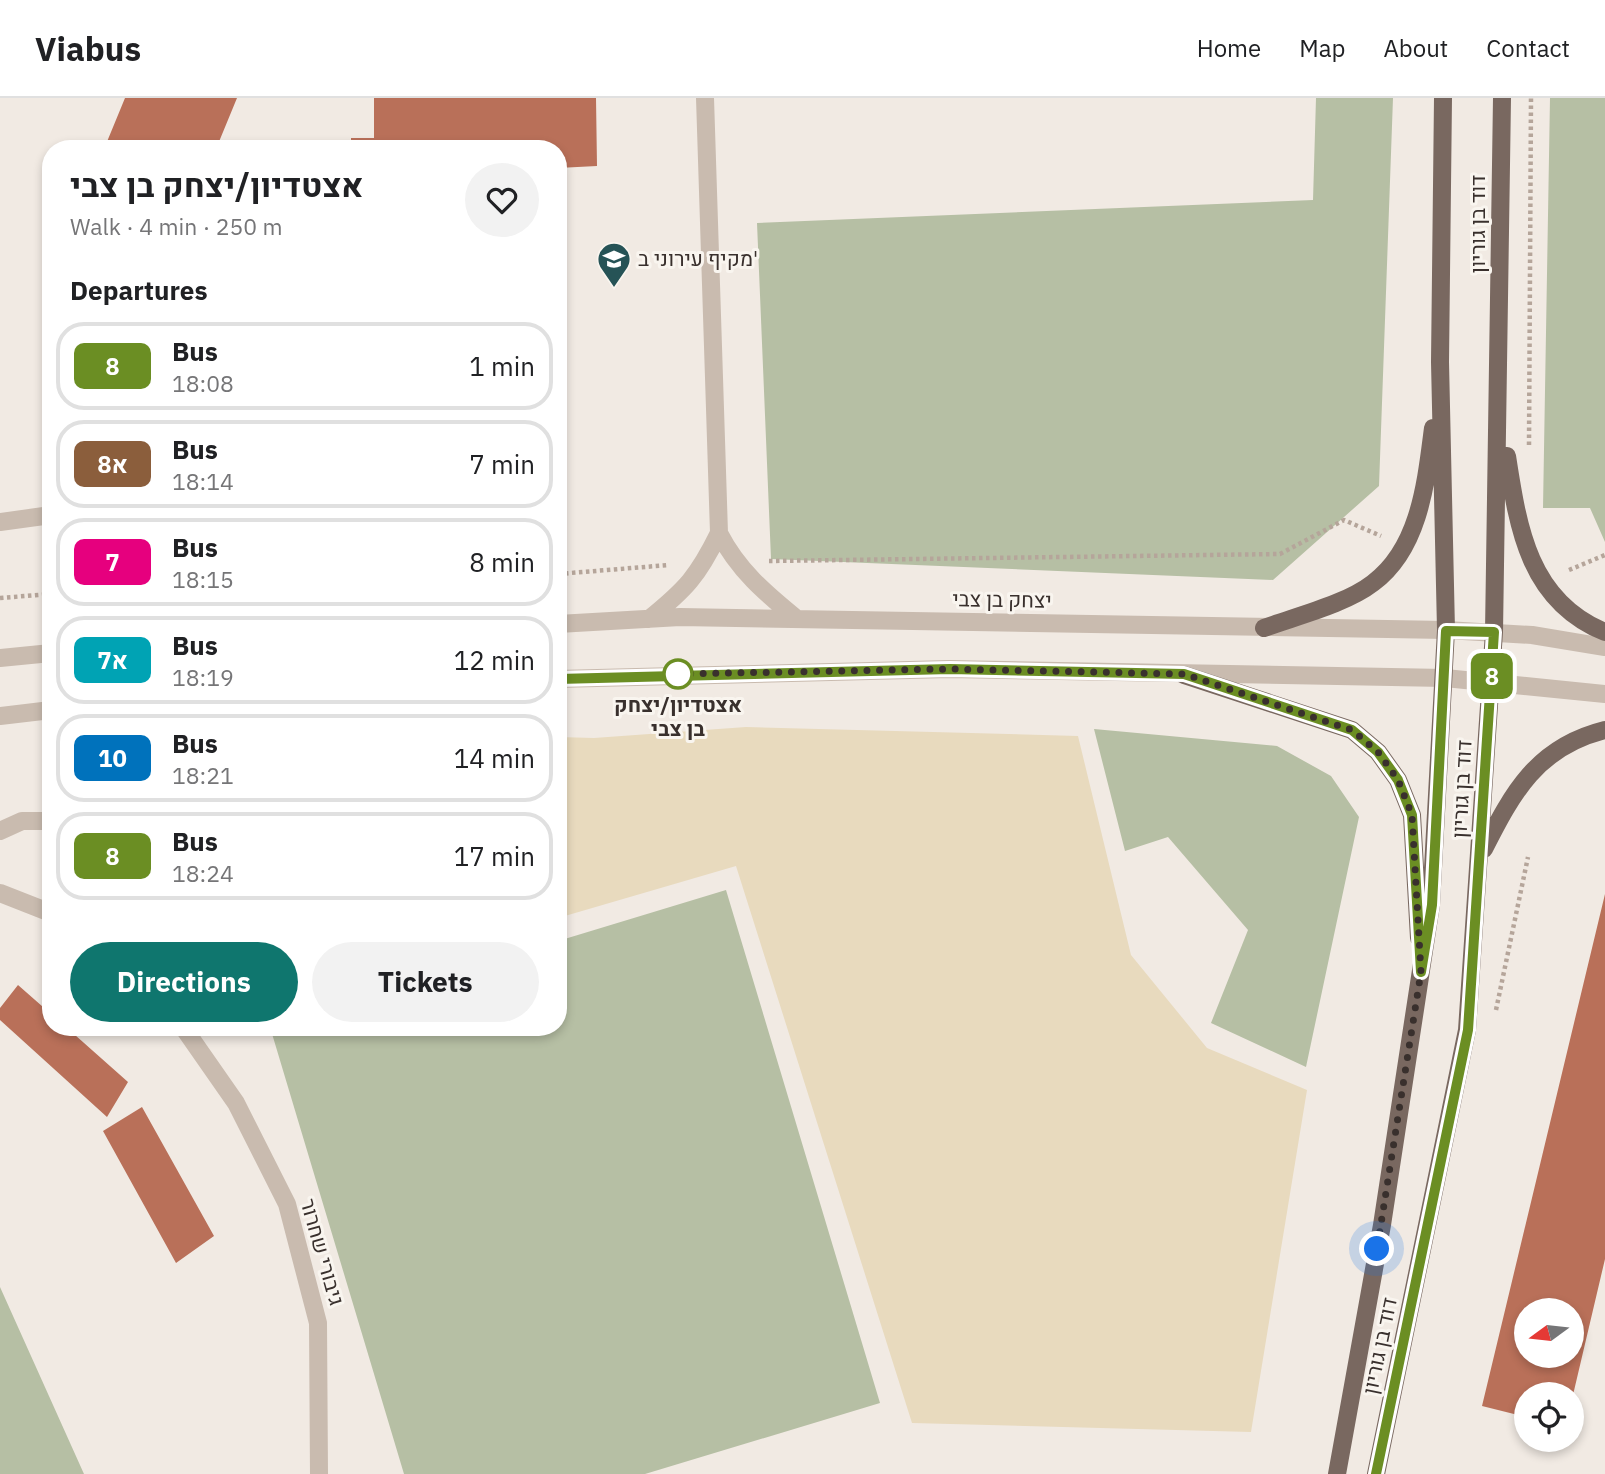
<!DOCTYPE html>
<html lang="en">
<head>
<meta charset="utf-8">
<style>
  body { margin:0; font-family:"IBM Plex Sans",Heebo,sans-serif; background:#f2f2f2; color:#202124; height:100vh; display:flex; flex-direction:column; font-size:26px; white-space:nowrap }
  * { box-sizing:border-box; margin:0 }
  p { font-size:23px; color:#757577 }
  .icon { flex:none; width:38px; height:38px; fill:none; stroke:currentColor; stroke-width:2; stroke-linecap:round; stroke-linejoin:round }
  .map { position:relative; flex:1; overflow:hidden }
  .drawer { position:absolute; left:42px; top:42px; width:525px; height:896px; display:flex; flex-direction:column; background:#fff; border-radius:28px; box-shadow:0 4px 10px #0003 }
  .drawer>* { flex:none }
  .badge { padding:0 14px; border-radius:10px; font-size:24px; line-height:46px }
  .needle { width:46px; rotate:255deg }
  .fabs { position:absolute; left:1514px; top:1200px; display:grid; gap:14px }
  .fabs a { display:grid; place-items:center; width:70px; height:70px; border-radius:50%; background:#fff; box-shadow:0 4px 10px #0003; font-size:35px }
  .you { position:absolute; width:35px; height:35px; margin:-18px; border:5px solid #fff; border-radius:50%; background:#1a73e8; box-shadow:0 0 0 10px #1a73e833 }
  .map>.badge { position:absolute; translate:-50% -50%; box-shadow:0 0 0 4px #fff }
  h2 { padding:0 28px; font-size:26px; line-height:63px }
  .round { display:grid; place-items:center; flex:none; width:74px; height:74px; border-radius:37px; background:#f2f2f2 }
  .overview { display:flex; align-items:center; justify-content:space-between; height:119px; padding:0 28px }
  h1 { font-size:33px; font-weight:700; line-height:52px }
  .primary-button { display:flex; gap:14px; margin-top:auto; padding:14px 28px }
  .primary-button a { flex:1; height:80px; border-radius:42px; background:#0f766e; color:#fff; font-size:28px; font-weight:700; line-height:80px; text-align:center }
  .primary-button a+a { background:#f2f2f2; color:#202124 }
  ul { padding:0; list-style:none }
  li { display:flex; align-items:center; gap:21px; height:88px; margin:0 14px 10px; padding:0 14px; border:4px solid #e0e0e0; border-radius:28px }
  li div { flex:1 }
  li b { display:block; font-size:26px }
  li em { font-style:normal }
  li .badge { min-width:77px; font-weight:700; text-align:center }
  header { display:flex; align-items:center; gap:42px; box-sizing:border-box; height:98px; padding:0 35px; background:#fff; border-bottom:2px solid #e0e0e0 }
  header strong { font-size:33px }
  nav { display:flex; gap:38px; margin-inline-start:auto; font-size:24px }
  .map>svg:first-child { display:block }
  .green { fill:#b6bfa4 }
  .sand { fill:#e8dabe }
  .building { fill:#b97059; fill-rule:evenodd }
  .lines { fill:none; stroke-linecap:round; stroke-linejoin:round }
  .path { stroke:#b5a59a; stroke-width:4.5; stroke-dasharray:3.5 3.5; stroke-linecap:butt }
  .minor { stroke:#c9bbaf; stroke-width:18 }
  .major { stroke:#796860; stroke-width:18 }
  .line-casing { stroke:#fff; stroke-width:16 }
  .line { stroke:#6b8e23; stroke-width:10 }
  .walk { stroke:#39302d; stroke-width:7; stroke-dasharray:0 12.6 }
  .stop-dot { fill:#fff; stroke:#6b8e23; stroke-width:3.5 }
  .labels { text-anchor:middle; stroke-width:6; stroke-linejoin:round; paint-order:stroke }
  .street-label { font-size:21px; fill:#39302d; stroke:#f9f5ef }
  .poi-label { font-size:21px; fill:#39302d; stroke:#f9f5ef; text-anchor:start }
  .stop-label { font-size:21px; font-weight:bold; fill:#39302d; stroke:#f9f5ef }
</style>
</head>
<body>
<header>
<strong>Viabus</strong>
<nav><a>Home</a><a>Map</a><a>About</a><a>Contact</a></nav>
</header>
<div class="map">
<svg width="1605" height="1376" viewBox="0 0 1605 1376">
  <rect width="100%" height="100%" fill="#f1eae3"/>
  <path class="green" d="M1316,0H1393L1379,388L1273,482L771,461L757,125L1313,102Z
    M1550,0H1605V444L1590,410H1543Z
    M1094,631L1277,648L1331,678L1359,719L1306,969L1211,925L1248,832L1168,739L1125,753Z
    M726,792L880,1305L645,1376H404L270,929H558V843Z
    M0,1189L84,1376H0Z"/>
  <path class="sand" d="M746,629L1078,638L1131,857L1207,950L1307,992L1251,1334L912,1325L736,768L558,820V639L594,640Z"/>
  <path class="building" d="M125,0H237L216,51H104Z
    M374,0H596L597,68L558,70V51H351V40H374Z
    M1605,796V1161L1573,1297H1526V1319L1482,1308ZM1526,1213H1572V1258H1526Z
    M18,887L51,916V929H66L128,984L107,1019L0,922V910Z
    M142,1009L214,1138L176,1165L103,1033Z"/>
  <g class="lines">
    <path class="path" d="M1529,347L1531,0
      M769,463L1280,456L1344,422L1381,438
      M1569,472L1605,457
      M558,476L669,467
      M0,500L51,496
      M1496,912L1528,759"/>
    <path class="minor" d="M705,0L719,435C738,472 765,495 797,521
      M0,424L51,417
      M649,521C686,491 698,478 719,435
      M558,526L680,519L1446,532L1532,537L1605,549
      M0,560L51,555
      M558,581L949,571L1445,580L1605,596
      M0,618L51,612
      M0,733L22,723H51
      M0,795L51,815
      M183,929L236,1005L287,1106L318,1225L319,1376"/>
    <path class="major" d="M1507,358C1518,430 1529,503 1605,534
      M1264,530C1297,518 1346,506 1373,485C1420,450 1426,384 1433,330
      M1184,577L1352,632L1378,654L1398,682L1412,717L1419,840
      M1484,751C1513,694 1537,649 1605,632
      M1337,1376L1382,1127L1431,807L1446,532L1440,264L1443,0
      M1376,1376L1467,932L1494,534L1502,0"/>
  </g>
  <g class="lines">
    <defs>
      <path id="line" d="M558,581L950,571L1184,576L1352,632L1378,654L1398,682L1412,717L1421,874L1432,807L1446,533L1494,534L1468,932L1376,1376"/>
    </defs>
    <use href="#line" class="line-casing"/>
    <use href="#line" class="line"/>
    <path class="walk" d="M678,576L950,571L1184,576L1352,632L1378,654L1398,682L1412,717L1421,874L1377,1151"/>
  </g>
  <defs>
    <symbol id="school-pin" viewBox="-11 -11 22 30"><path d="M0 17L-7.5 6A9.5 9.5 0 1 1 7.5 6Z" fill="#265356" stroke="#f9f5ef"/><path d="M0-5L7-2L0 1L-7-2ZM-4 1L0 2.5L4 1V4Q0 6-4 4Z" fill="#fff"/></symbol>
  </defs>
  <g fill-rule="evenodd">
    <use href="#school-pin" x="595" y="142" width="38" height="52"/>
  </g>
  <circle class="stop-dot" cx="678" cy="576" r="14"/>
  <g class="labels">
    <g class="street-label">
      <text transform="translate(1478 126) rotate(-90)" y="7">דוד בן גוריון</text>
      <text transform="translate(1002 502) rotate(1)" y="7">יצחק בן צבי</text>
      <text transform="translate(1462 691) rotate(-87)" y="7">דוד בן גוריון</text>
      <text transform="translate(322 1154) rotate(74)" y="7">גיבורי שחרור</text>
      <text transform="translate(1380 1248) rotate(-78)" y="7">דוד בן גוריון</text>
    </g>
    <g class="poi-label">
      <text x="638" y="168">מקיף עירוני ב'</text>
    </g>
    <g class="stop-label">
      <text x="678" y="614">אצטדיון/יצחק<tspan x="678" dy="24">בן צבי</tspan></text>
    </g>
  </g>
</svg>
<div class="fabs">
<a><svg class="needle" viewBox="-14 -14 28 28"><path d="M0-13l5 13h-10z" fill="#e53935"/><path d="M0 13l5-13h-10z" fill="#757577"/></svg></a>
<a><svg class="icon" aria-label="locate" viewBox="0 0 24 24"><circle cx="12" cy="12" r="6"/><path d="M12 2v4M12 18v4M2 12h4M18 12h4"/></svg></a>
</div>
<div class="you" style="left:1377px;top:1151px"></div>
<b class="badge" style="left:1492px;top:578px;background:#6b8e23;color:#fff">8</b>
<section class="drawer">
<div class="overview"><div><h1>אצטדיון/יצחק בן צבי</h1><p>Walk · 4 min · 250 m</p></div><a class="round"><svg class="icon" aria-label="heart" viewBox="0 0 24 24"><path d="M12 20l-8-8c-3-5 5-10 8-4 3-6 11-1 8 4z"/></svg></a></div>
<h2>Departures</h2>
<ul>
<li><span class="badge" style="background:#6b8e23;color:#fff">8</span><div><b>Bus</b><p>18:08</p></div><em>1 min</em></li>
<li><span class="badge" style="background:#8b5e3c;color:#fff">8א</span><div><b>Bus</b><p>18:14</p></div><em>7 min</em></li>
<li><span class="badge" style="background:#e6007e;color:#fff">7</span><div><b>Bus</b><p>18:15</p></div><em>8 min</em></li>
<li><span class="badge" style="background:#00a3b4;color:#fff">7א</span><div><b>Bus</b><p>18:19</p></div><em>12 min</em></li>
<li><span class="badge" style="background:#0072bc;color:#fff">10</span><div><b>Bus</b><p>18:21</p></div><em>14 min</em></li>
<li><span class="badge" style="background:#6b8e23;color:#fff">8</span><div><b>Bus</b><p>18:24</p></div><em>17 min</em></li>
</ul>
<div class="primary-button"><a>Directions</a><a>Tickets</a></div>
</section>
</div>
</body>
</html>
